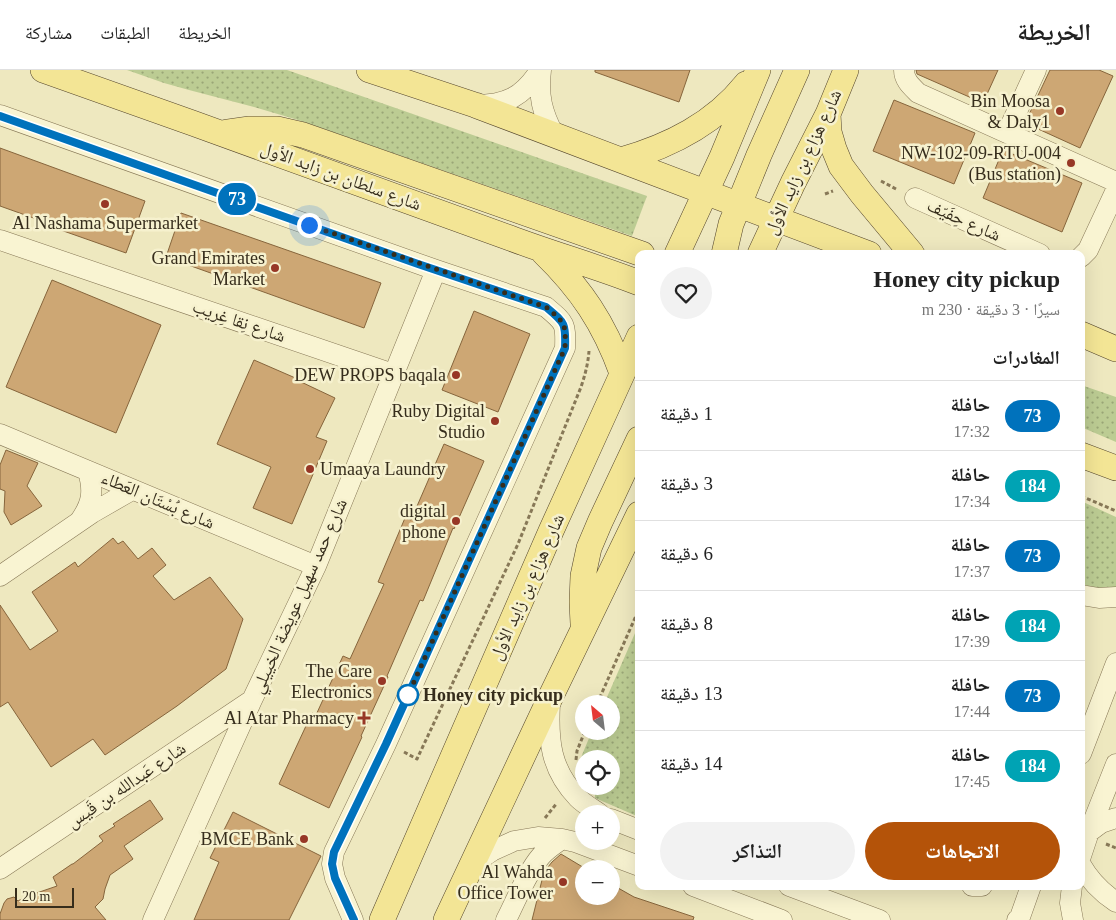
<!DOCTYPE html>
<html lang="ar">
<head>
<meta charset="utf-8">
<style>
  body { margin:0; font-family:"Times New Roman","Noto Naskh Arabic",serif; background:#f2f2f2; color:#222; direction:rtl; height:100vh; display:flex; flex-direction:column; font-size:19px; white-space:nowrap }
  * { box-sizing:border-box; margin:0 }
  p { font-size:16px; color:#767676 }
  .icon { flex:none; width:28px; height:28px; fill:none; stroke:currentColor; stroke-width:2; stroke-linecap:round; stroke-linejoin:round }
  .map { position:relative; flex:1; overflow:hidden; direction:ltr }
  .details { position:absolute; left:635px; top:180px; width:450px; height:640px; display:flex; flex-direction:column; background:#fff; border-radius:10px; box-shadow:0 5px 20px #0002; direction:rtl }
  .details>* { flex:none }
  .badge { padding:0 10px; border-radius:16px; font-size:18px; line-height:32px }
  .needle { width:32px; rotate:332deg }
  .buttons { position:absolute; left:575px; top:625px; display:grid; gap:10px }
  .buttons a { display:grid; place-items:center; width:45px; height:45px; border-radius:50%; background:#fff; box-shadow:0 5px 20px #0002; font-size:25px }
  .scale { position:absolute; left:15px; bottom:12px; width:59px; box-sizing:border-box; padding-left:5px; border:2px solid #362d1c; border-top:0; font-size:14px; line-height:18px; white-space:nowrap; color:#362d1c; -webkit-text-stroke:4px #f6f1ce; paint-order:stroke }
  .you { position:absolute; width:25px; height:25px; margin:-12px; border:4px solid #fff; border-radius:50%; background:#1a73e8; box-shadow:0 0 0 8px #1a73e833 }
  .map>.badge { position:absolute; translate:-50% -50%; box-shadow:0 0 0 2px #fff }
  h2 { padding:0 25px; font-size:19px; line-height:45px }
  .round { display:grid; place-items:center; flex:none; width:52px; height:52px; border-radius:26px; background:#f2f2f2 }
  .headline { display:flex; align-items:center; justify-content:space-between; height:85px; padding:0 25px }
  h1 { font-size:24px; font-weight:700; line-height:38px }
  .button { display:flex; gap:10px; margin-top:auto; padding:10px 25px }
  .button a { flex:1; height:58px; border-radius:30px; background:#b45309; color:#fff; font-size:20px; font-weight:700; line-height:58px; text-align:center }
  .button a+a { background:#f2f2f2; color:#222 }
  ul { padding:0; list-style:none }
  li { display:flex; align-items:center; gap:15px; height:70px; padding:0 25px; border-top:1px solid #e0e0e0 }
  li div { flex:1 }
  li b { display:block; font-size:19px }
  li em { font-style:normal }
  li .badge { min-width:55px; font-weight:700; text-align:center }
  header { display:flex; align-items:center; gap:30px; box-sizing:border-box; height:70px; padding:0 25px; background:#fff; border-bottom:1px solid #e0e0e0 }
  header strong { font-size:24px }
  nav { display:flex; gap:28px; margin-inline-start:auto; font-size:18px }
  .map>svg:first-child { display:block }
  .green { fill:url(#green-dots) }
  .building { fill:#cda774; stroke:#86653c }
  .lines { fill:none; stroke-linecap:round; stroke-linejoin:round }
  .minor-casing { stroke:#877857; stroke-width:21 }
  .major-casing { stroke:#54452c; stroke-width:26 }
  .path { stroke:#877857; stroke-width:3; stroke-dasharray:4 2.5; stroke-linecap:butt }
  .minor { stroke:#f9f4d2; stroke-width:20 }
  .major { stroke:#f3e595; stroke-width:25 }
  .line-casing { stroke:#fff; stroke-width:11 }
  .line { stroke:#0072bc; stroke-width:8 }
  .walk { stroke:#362d1c; stroke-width:5; stroke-dasharray:0 9 }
  .poi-dot { fill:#973726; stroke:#f6f1ce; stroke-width:2 }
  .stop-dot { fill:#fff; stroke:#0072bc; stroke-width:2.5 }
  .labels { text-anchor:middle; stroke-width:5; stroke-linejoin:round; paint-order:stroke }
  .poi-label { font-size:18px; fill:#362d1c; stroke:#f6f1ce; text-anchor:end }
  .street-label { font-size:18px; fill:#362d1c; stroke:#f6f1ce }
  .stop-label { font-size:18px; font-weight:bold; fill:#362d1c; stroke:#f6f1ce; text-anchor:start }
</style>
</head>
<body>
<header>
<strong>الخريطة</strong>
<nav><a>الخريطة</a><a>الطبقات</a><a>مشاركة</a></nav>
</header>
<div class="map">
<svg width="1116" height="850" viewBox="0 0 1116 850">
  <defs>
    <pattern id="green-dots" width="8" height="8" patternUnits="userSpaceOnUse" patternTransform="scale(1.25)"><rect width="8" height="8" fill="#bccc93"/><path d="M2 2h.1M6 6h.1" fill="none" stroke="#9aa677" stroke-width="1.8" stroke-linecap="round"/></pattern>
  </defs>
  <rect width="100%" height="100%" fill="#eee8bf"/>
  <path class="green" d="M127,0H287L647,126L632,166L298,50L254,37L189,20L164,13Z
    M1081,315L1116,327V372L1081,357Z
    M1081,431L1116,447V517C1105,526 1093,518 1081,513Z
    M639,554V747L595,728V716H611V689H584V700L580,692L582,685L592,661H611V634H604Z"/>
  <path class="building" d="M595,0H690L679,32L595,2Z
    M916,0H998L983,33L917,4Z
    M1050,0H1099L1113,6L1080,78L1025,53Z
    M894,30L975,63L954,114L873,81Z
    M0,78L145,131L126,183L55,158L56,156L0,136Z
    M1003,80L1082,113L1062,162L983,128Z
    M181,143L381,213L364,258L166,187Z
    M52,210L161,255L116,363L6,317Z
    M474,241L530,264L498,342L442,320Z
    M254,290L300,310L299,311L335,328L316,367L327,371L292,454L253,438L271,397L217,374Z
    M444,374L484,391L454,459L453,458L423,531L420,530L387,606L388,607L361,666L362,667L329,738L279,714L312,643L316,645L343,586L350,589L384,514L378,512L405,448L411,450Z
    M6,380L38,393L27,416L42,436L11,455L4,442L5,421L0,419V395Z
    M113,468L118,474L123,471L138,489L152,478L166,495L153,506L174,530L210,507L243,549L226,599L177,636L105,685L93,669L51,697L8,632L0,637V535L30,580L58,561L32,522L75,492L78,497Z
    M150,730L163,749L124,776L133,789L110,805L105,819L103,829L95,837L106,850H0V844L4,833L7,829L14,827L18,831L25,827L57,816L53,807L72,794H73L103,771L99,766L115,756L113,754Z
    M233,742L321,786L289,850H194L219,792L210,788Z
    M561,784L586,799H584V826H611V814L634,827L694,847L693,850H532L544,802L552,792Z"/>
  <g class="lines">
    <defs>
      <path id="minor" d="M541,0C538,26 542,42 554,65
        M904,0C904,10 911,16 918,23L1116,112
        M475,35C506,35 523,27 540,0
        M0,45L436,200L546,237C565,253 566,253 565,278L386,674L334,782L332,794L335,808L353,850
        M1007,63L1036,0
        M915,128L1040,184
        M0,170L393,304
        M1081,187L1088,180L1116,120
        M0,364L316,496
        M79,452C92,434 94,422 88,401
        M0,506L92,443L132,420
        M1081,525L1099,528L1116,527
        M550,633C548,670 550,699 578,728C584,734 593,739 600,744
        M1081,684L1116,593
        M611,749L639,760
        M1089,762L1101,753L1116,748
        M1081,786L1089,762L1116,694
        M472,795L492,781L514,771L538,767L562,769L575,772L639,796
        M1081,795C1090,811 1101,822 1116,832
        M0,799L252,630
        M693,816L782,850
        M789,816L880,850
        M972,816H982
        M1072,816L1070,833L1073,850
        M153,850L252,630L316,496L436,200
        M506,850C516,831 527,802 541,786C547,779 555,774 562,769
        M1017,850L1020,847L1031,816"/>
      <path id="major" d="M43,0C199,55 354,111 510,168C552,184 596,196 639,213
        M369,0L475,35L869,184
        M828,44L829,62L834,79L841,96L862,124L912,184
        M227,62L248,59H277L303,65L642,184
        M621,90C670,76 714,54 746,14
        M543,182C581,219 604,253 622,303
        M677,184L722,87L758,0
        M724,184L731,154L759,85L797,0
        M760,184L793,113L828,44L846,0
        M1081,264L1116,279
        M1081,385L1116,398
        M583,554L582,532L583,506L589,478L600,452L639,369
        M382,850L551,461L639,267
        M446,850L551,626L639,444"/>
    </defs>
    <use href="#minor" class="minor-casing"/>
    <use href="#major" class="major-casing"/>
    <path class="path" d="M881,111L898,120
      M825,124L833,121
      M1081,426L1116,441
      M597,634L639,539
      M404,682L417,689L518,474L581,317C585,305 588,294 589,281
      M576,690L577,681L585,661
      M545,748L557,733
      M1106,774L1116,778"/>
    <use href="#minor" class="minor"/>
    <use href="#major" class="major"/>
  </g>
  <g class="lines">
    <defs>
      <path id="line" d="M0,46L418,194L546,237C565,253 566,253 565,278L386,674L334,782L332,794L335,808L354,850"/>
    </defs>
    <use href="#line" class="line-casing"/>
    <use href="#line" class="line"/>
    <path class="walk" d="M309,155L546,237C565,253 566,253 565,278L408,625"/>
  </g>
  <g class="poi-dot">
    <circle cx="1060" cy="41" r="5"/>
    <circle cx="1071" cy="93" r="5"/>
    <circle cx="105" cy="134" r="5"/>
    <circle cx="275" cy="198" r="5"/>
    <circle cx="456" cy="305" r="5"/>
    <circle cx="495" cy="351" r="5"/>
    <circle cx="310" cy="399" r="5"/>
    <circle cx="456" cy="451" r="5"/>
    <circle cx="382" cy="611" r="5"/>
    <path d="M361.5 640.5h5v5h5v5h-5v5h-5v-5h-5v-5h5z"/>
    <circle cx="304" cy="769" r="5"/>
    <circle cx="563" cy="812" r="5"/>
  </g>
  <circle class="stop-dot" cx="408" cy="625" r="10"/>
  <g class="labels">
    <g class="poi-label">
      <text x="1050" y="37">Bin Moosa<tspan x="1050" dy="21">&amp; Daly1</tspan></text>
      <text x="1061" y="89">NW-102-09-RTU-004<tspan x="1061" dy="21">(Bus station)</tspan></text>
      <text x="105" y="159" text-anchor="middle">Al Nashama Supermarket</text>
      <text x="265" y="194">Grand Emirates<tspan x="265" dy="21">Market</tspan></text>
      <text x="446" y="311">DEW PROPS baqala</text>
      <text x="485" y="347">Ruby Digital<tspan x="485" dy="21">Studio</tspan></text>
      <text x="320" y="405" text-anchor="start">Umaaya Laundry</text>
      <text x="446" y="447">digital<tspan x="446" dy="21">phone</tspan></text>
      <text x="372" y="607">The Care<tspan x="372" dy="21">Electronics</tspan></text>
      <text x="354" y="654">Al Atar Pharmacy</text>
      <text x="294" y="775">BMCE Bank</text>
      <text x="553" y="808">Al Wahda<tspan x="553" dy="21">Office Tower</tspan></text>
    </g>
    <g class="street-label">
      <text transform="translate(803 92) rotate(-65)" y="6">شارع هزاع بن زايد الأول</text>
      <text transform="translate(341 106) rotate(20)" y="6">شارع سلطان بن زايد الأول</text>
      <text transform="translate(964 150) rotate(24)" y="6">شارع حِفَيّف</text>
      <text transform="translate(239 251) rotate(19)" y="6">شارع نِقا غِريب</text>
      <text transform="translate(158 430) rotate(23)" y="6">شارع بُسْتَان العَطاء</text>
      <text transform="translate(527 517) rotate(-66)" y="6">شارع هزاع بن زايد الأول</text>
      <text transform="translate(299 526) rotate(-66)" y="6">شارع حمد سهيل عويضة الخييلي</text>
      <text transform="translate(126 715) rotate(-34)" y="6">شارع عَبدالله بن قَيس</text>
    </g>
    <g class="stop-label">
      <text x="423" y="631">Honey city pickup</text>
    </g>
  </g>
</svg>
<div class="buttons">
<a><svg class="needle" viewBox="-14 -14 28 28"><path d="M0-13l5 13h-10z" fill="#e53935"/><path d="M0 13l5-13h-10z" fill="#767676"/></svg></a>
<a><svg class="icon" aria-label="locate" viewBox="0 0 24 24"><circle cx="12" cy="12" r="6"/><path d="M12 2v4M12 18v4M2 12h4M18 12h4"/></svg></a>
<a>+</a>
<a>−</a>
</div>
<div class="scale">20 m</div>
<div class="you" style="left:309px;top:155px"></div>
<b class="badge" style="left:237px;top:129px;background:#0072bc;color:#fff">73</b>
<section class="details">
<div class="headline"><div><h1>Honey city pickup</h1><p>سيرًا · 3 دقيقة · 230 m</p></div><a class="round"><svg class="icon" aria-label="heart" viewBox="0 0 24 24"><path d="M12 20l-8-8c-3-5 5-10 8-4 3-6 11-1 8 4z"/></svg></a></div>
<h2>المغادرات</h2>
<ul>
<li><span class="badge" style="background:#0072bc;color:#fff">73</span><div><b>حافلة</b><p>17:32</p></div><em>1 دقيقة</em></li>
<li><span class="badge" style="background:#00a3b4;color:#fff">184</span><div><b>حافلة</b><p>17:34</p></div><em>3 دقيقة</em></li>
<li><span class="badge" style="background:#0072bc;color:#fff">73</span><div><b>حافلة</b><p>17:37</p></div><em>6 دقيقة</em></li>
<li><span class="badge" style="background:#00a3b4;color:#fff">184</span><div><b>حافلة</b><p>17:39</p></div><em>8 دقيقة</em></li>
<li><span class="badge" style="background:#0072bc;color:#fff">73</span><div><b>حافلة</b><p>17:44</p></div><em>13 دقيقة</em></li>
<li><span class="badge" style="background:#00a3b4;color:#fff">184</span><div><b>حافلة</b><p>17:45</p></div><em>14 دقيقة</em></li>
</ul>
<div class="button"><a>الاتجاهات</a><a>التذاكر</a></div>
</section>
</div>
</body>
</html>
